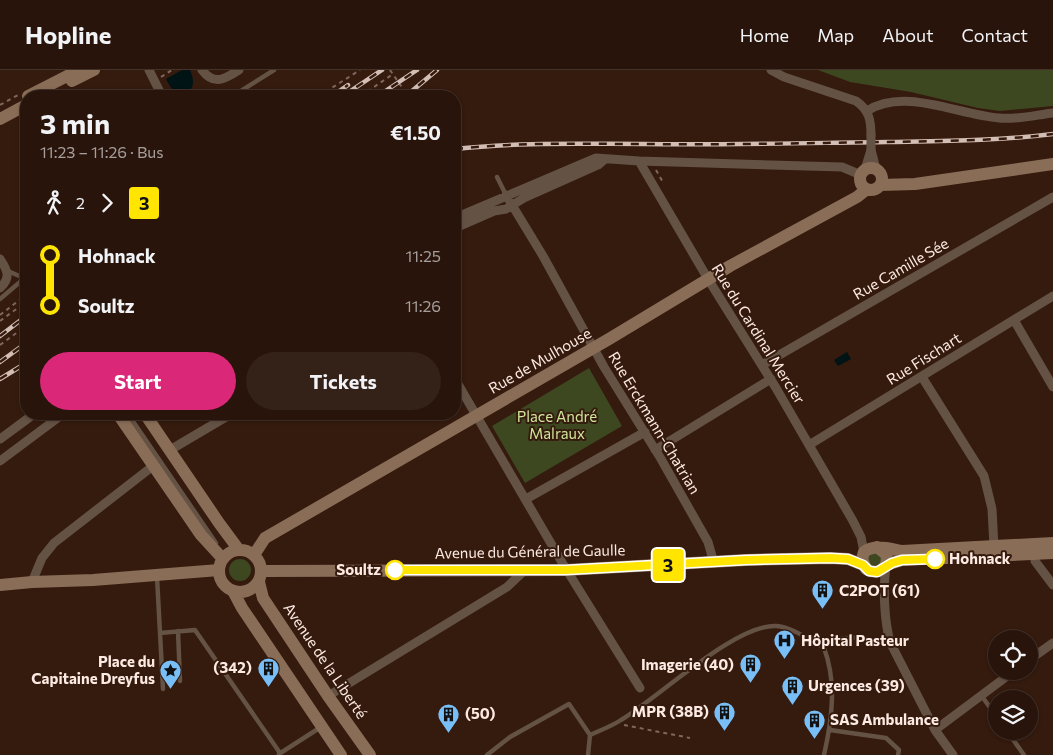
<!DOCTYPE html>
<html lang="en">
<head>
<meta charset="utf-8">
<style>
  body { margin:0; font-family:Commissioner,sans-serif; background:#342118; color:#f1f3f6; height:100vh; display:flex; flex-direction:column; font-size:19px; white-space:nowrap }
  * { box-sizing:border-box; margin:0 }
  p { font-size:16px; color:#a59e9c }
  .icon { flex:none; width:28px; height:28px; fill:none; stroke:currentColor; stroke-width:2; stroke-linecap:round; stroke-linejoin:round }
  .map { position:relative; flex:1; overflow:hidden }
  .details { position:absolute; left:20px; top:20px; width:441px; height:330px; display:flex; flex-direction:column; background:#28140a; border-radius:20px; box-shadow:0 1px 4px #0004,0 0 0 1px #44332b }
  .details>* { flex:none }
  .badge { padding:0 10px; border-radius:4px; font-size:18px; line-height:32px }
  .controls { position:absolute; left:988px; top:560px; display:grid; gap:10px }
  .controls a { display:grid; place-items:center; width:50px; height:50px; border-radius:50%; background:#28140a; box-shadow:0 1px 4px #0004,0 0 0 1px #44332b; font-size:25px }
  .map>.badge { position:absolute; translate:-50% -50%; box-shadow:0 0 0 2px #fff }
  .legs { display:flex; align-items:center; gap:8px; height:55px; padding:0 20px; font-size:16px }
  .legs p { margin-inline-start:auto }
  .headline { display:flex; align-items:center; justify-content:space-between; height:85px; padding:0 20px }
  h1 { font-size:28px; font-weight:700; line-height:38px }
  .cta { display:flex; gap:10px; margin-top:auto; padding:10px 20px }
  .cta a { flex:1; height:58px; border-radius:30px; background:#db2777; color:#fff; font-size:20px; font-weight:700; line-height:58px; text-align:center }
  .cta a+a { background:#342118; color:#f1f3f6 }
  ul { padding:0 20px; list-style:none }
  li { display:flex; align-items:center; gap:18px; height:50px; font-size:19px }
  li i { display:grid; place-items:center; width:8px; height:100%; margin:0 6px; background:currentColor }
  li i::after { content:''; width:12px; height:12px; margin:-6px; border:4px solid; border-radius:50%; background:#28140a }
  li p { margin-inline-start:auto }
  li:first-child i { background:linear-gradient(#0000 50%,currentColor 0) }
  li:last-child i { background:linear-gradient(currentColor 50%,#0000 0) }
  header { display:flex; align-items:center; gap:30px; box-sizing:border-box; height:70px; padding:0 25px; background:#28140a; border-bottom:1px solid #44332b }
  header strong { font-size:24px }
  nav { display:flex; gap:28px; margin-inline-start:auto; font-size:18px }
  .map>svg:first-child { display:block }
  .green { fill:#3d4821 }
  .water { fill:#011415 }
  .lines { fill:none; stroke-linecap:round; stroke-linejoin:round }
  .path { stroke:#7f675d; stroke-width:2; stroke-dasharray:4 4; stroke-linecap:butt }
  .lane { stroke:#645245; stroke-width:4.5 }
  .street { stroke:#645245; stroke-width:9 }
  .secondary { stroke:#896d57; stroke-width:12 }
  .rail-casing { stroke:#d3beb5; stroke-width:4.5 }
  .rail { stroke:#351a0e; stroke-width:2.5; stroke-dasharray:8; stroke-linecap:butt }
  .street-bridge { stroke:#645245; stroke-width:9 }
  .line-1-casing { stroke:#fff; stroke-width:11 }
  .line-1 { stroke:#ffe500; stroke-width:8 }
  .stop-1-dot { fill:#fff; stroke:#ffe500; stroke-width:2.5 }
  .labels { text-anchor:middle; stroke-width:4; stroke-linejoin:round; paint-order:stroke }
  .street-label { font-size:15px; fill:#fdeae2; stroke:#351a0e }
  .park-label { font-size:15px; fill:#cfe69a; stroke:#351a0e }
  .stop-label { font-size:15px; font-weight:bold; fill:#fdeae2; stroke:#351a0e; text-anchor:start }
  .poi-label { font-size:15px; font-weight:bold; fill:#fdeae2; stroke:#351a0e; text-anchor:start }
</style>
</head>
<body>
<header>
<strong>Hopline</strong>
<nav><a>Home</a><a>Map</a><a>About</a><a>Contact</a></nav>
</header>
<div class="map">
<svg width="1053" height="685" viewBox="0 0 1053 685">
  <rect width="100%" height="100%" fill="#351a0e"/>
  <path class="green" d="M818,0H1053V36L1000,41L978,38L911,22L850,12Z
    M589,298L622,356L525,413L492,356Z
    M874,480L884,490L873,499L865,488Z
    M229 500a11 11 0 1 1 22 0a11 11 0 1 1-22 0Z"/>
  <path class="water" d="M182,0H190C194,9 196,19 184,24C174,24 170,17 166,9Z
    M847,282L851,289L838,296L834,290Z"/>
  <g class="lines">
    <path class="path" d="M390,0L408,26
      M161,7L172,0
      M319,26L360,0
      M361,26L393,4
      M0,35L18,25
      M656,100L664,114
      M0,245L26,225
      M0,251L26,232
      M0,275L26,256
      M23,285L26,282
      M624,655L690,668"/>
    <path class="lane" d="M233,26L274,0
      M497,107L506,125
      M8,201L26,209
      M0,229L20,212L26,201
      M128,344L216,473
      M157,507L163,619
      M178,561L180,611
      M160,563L195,560L280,683
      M824,578L832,569L863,567
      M981,625L996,646
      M830,660L886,668L899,680L898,685
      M1007,661L1024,685
      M279,684L321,657
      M487,685L510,667L569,634L590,665C601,660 612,656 621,650C658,628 735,554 776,556C792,557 810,570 824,578C837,612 832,650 824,685
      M588,685L590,665"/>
    <path class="street" d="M149,0L162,26
      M202,0C214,16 225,9 239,0
      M771,0L784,7L856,31C869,40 871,50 871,65
      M867,41C905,17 958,45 999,48C1016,50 1036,45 1053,43
      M871,80L876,99
      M639,91L708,209L776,318L853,451L861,467L864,482
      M865,99L871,80
      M506,125L543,186L604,297L661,389L708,472L714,493
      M455,148L596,88L639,91L842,97L861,105
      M455,158L494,141L506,139L524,128L598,95L605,89
      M0,189C8,201 11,208 0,218
      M1014,250L1053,317
      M762,295L1053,127
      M922,307L984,406L992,439L994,477
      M455,309L563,494L640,618
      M0,369L34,344
      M809,375L1053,226
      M170,380L231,344
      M655,380L771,309
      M0,391L63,344
      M526,429L645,362
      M1035,484V491L1053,515
      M886,495C883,518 884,549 890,572L935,660L953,685
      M32,512L42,488L54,473L153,396
      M1029,590L1053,573
      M328,626L507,517L525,500
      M935,660L1014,601"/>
    <path class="secondary" d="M72,11L94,0
      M28,26L79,0
      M0,49L26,35
      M860 109a11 11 0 1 1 22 0a11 11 0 1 1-22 0Z
      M880,115L915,114L1053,94
      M118,344L201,465L223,489
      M145,344L219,453L239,480
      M877,477L886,484C890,498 878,506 866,499L862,489L864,482C874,474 890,479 902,481L1053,473
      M219 501a21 21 0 1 1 42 0a21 21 0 1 1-42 0Z
      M254,485L265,468L609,269L730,196L857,127L867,119
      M886,495L902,490L1053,483
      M262,501L566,500L746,490L830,488L848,489L863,495
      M259,512L263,528L328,626L370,685
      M0,515L32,512L93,510L219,500
      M233,521L242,538L341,685"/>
    <defs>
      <path id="rail" d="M332,26L348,15
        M343,26L382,0
        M378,26L417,0
        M406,26L437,0
        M455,79C518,72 581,74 644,74C725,75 806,73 887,72C942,71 998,71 1053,64
        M0,266L26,246
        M0,292L26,273
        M0,309L26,293"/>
    </defs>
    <use href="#rail" class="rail-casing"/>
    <use href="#rail" class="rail"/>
    <path class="street-bridge" d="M871,80V65"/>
  </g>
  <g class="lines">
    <defs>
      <path id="line-1" d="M395,500H566L746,490L830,488L848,489L863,495L869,501L877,502L892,493L902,490L935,489"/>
    </defs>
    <use href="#line-1" class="line-1-casing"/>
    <use href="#line-1" class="line-1"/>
  </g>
  <defs>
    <symbol id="building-pin" viewBox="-11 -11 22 30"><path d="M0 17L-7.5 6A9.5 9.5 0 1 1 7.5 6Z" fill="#78bff7" stroke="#351a0e"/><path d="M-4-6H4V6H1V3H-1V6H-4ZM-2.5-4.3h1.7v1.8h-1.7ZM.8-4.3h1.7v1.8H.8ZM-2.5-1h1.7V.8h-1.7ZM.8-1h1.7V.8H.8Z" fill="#111"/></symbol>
    <symbol id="hospital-pin" viewBox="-11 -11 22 30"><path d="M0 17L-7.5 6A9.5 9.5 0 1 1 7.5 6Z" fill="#78bff7" stroke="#351a0e"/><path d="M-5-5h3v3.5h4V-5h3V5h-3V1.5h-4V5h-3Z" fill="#111"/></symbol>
    <symbol id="sight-pin" viewBox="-11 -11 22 30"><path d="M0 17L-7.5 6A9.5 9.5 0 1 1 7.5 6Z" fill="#78bff7" stroke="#351a0e"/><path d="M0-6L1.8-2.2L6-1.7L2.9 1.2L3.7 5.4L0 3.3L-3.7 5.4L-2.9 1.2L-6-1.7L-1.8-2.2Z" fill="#111"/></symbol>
  </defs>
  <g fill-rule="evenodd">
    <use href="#building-pin" x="810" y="508" width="25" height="34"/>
    <use href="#hospital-pin" x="772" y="558" width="25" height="34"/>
    <use href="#building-pin" x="738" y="582" width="25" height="34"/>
    <use href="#building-pin" x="256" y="586" width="25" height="34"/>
    <use href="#sight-pin" x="158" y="588" width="25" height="34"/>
    <use href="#building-pin" x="780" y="604" width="25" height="34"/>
    <use href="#building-pin" x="712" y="630" width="25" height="34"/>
    <use href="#building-pin" x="436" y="632" width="25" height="34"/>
    <use href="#building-pin" x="802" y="638" width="25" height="34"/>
  </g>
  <g class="stop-1-dot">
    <circle cx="935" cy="489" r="9"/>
    <circle cx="395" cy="500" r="9"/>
  </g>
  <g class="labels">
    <g class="street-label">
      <text transform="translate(901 199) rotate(-30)" y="5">Rue Camille Sée</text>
      <text transform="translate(758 264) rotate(58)" y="5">Rue du Cardinal Mercier</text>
      <text transform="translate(924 289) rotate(-32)" y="5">Rue Fischart</text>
      <text transform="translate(540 291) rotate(-30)" y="5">Rue de Mulhouse</text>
      <text transform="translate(654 353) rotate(59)" y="5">Rue Erckmann-Chatrian</text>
      <text transform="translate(530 482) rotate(-1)" y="5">Avenue du Général de Gaulle</text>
      <text transform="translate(325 591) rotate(56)" y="5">Avenue de la Liberté</text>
    </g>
    <g class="park-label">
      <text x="557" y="352">Place André<tspan x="557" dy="17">Malraux</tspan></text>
    </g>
    <g class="stop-label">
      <text x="949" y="494">Hohnack</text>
      <text x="381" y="505" text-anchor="end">Soultz</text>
    </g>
    <g class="poi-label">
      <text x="839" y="526">C2POT (61)</text>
      <text x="801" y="576">Hôpital Pasteur</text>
      <text x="155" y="597" text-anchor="end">Place du<tspan x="155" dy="17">Capitaine Dreyfus</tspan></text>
      <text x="734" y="600" text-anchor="end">Imagerie (40)</text>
      <text x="252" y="603" text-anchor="end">(342)</text>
      <text x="808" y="621">Urgences (39)</text>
      <text x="709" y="647" text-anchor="end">MPR (38B)</text>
      <text x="465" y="649">(50)</text>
      <text x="830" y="655">SAS Ambulance</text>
    </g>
  </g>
</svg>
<div class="controls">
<a><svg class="icon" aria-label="locate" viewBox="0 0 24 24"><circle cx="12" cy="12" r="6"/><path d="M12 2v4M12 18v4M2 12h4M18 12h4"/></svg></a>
<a><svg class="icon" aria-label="layers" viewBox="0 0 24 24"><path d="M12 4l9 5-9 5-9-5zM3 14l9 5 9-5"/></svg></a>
</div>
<b class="badge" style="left:668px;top:495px;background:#ffe500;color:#111">3</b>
<section class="details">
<div class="headline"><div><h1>3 min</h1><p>11:23 – 11:26 · Bus</p></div><b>€1.50</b></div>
<div class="legs"><svg class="icon" aria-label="walk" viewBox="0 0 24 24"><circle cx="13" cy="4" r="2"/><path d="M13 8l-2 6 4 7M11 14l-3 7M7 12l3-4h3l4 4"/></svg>2<svg class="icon" aria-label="forward" viewBox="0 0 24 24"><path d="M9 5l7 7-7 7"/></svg><b class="badge" style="background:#ffe500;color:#111">3</b></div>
<ul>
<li><i style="color:#ffe500"></i><b>Hohnack</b><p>11:25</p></li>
<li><i style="color:#ffe500"></i><b>Soultz</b><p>11:26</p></li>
</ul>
<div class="cta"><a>Start</a><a>Tickets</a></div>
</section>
</div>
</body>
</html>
